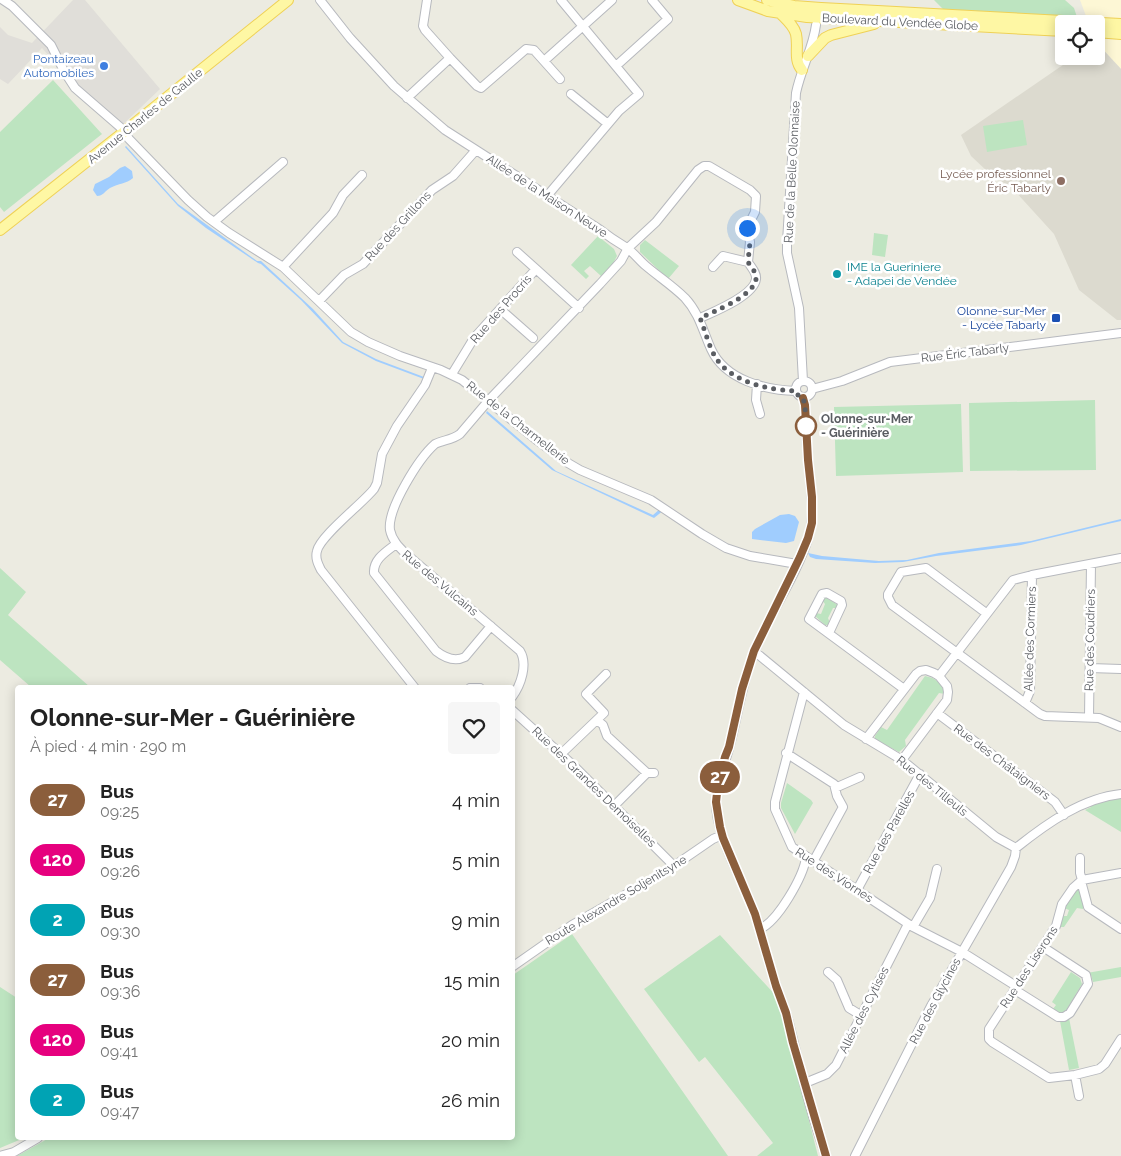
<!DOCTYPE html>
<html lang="fr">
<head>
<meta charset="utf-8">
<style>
  body { margin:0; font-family:Raleway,sans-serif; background:#f6f6f6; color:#222; height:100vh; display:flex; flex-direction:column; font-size:19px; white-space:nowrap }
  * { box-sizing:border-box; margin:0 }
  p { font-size:16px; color:#767676 }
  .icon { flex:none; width:28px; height:28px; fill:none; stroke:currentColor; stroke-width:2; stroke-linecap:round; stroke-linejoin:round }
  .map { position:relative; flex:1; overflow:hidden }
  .panel { position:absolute; left:15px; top:685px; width:500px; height:455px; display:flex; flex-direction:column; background:#fff; border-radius:5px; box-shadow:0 2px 12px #0003 }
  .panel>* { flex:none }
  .badge { padding:0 10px; border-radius:16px; font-size:18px; line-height:32px }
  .tools { position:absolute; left:1055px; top:15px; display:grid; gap:10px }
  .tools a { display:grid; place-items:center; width:50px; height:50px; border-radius:5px; background:#fff; box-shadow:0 2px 12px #0003; font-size:25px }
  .you { position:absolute; width:25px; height:25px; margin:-12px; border:4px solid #fff; border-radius:50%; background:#1a73e8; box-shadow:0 0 0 8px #1a73e833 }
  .map>.badge { position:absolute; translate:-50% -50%; box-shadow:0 0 0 2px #fff }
  .round { display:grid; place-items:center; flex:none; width:52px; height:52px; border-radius:5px; background:#f6f6f6 }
  .head { display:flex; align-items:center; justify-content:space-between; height:85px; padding:0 15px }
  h1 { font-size:24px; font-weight:700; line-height:38px }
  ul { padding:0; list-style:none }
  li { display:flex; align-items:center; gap:15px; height:60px; padding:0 15px }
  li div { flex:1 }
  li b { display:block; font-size:19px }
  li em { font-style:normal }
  li .badge { min-width:55px; font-weight:700; text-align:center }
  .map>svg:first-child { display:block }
  .commercial { fill:#fdf7d5 }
  .industrial { fill:#e0ded9 }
  .education { fill:#dcdacf }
  .green { fill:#bde4c0 }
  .water { fill:#a0cdfe }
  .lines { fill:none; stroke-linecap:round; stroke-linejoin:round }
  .minor-casing { stroke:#b7b9be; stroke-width:10 }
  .major-casing { stroke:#efd157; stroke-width:12 }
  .minor { stroke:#fff; stroke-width:8 }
  .major { stroke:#fef7a4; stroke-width:10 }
  .line-casing { stroke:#fff; stroke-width:11 }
  .line { stroke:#8b5e3c; stroke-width:8 }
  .walk { stroke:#5a5d62; stroke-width:5; stroke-dasharray:0 9 }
  .shop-dot { fill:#3f7fe0; stroke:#fff; stroke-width:2 }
  .education-dot { fill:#8d6e63; stroke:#fff; stroke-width:2 }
  .culture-dot { fill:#0f9aa8; stroke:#fff; stroke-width:2 }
  .transit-dot { fill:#1a4fb4; stroke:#fff; stroke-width:2 }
  .stop-dot { fill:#fff; stroke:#8b5e3c; stroke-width:2.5 }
  .labels { text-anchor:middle; stroke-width:5; stroke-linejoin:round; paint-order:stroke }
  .street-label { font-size:12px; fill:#5a5d62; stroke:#fff }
  .shop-label { font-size:12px; fill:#366cbe; stroke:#fff; text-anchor:end }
  .education-label { font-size:12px; fill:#785e54; stroke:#fff; text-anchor:end }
  .culture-label { font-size:12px; fill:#0d838f; stroke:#fff; text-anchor:start }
  .transit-label { font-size:12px; fill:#164399; stroke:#fff; text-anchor:end }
  .stop-label { font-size:12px; font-weight:bold; fill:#5a5d62; stroke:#fff; text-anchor:start }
</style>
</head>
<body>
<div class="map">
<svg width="1121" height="1156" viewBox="0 0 1121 1156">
  <rect width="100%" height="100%" fill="#ecebe1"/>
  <path class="commercial" d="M1080,0H1121V69L1096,42V24H1089Z"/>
  <path class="industrial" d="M73,0H85L160,89L116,131L42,48L8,84L0,79V27L8,35L32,43Z"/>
  <path class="education" d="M1096,42L1121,69V320H1117L1079,290L1054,234L1013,189L988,172L971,156L961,135L1076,56H1096Z"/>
  <path class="green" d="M934,0H1065L1074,8L1077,17L943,9Z
    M53,80L102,134L4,212L0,207V132Z
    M1023,120L1027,145L987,152L983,126Z
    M874,233L888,235L885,257L872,255Z
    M598,236L614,249L617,256L610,269L601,276L590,266L584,271L589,276L586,279L571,265Z
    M645,240L679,266L668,279L640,252V245Z
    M1095,400L1096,470L970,471L969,403Z
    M961,404L963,472L836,476L834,407Z
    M0,568L26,592L8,615L90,687H31L0,660Z
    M825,598H827L838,605V608H833L828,618L830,623L828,625H825L815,616L816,613L821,614L825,604L822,600Z
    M925,676C936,678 942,683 945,694L939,693L905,740L906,746L899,752L878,741L875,739V736L881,727L887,730Z
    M787,783L811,800L813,803L795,834L781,808V803Z
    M1121,797V832L1085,810L1091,807V804Z
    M1077,889L1081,891L1084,901L1083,909L1077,908L1064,927H1059L1062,916H1067L1069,910L1064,908L1075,890Z
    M572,934L728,1156H17L49,1138H512L513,975Z
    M720,935L778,998L818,1156H757L773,1143L705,1057L699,1062L644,989Z
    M1121,967V977L1093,982L1091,975L1087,973Z
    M1071,972L1080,978L1082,984L1066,1011L1060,1013L1053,1009L1056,1005L1052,1002Z
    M0,987L17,998L18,1138H24L0,1148Z
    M1069,1018L1079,1068L1069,1070L1060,1021Z"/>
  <path class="water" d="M126,146L178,204L257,261H261L313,309L343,342L376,359L424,377V379L376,361L342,343L301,300L261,264L258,263L206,228L178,206L125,147Z
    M125,166L132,171L133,178C126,184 119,183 110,188C105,191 103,196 97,196L93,190L95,184L109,177L120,168Z
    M487,411L556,471L653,515L661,508L664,510L654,518L552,470L486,413Z
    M789,514L795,516L799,522L794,541L786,543L752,539V532L755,529L780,515Z
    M1121,519V521L1112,523L1021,545L936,556L903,562L875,563L816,559L810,557L808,553L822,556L879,561L907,560L939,553L1031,541Z"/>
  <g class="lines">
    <defs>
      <path id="minor" d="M3,0L12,6L51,45L64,71L75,88L120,127L129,139L188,200L207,217L229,233L283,267L351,332L368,342L400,356L441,370L462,380L538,441L568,463L580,470L651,500L702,534L726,548L750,556L797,564
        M320,0L350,38L394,86L445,130L599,229C608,236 617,242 627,248C634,253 640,261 646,266C659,277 673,286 685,298C699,313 703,331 711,349C725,380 765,390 796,391
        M450,58L477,86L481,88L526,49L534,50L560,79
        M544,61L612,0
        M616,66L668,19L652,0
        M571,94L608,124
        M407,98L450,58L425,30L423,26L427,0
        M547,196L619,111L639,94L561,0
        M214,222L283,162
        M517,252L536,269
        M283,267L333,213L343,195L362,175
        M713,267L723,256L748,262
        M319,301L344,275L363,264L432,190L453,176L476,150
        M500,309L533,338
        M452,374L474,338L536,269L579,308
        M796 389a8 8 0 1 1 16 0a8 8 0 1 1-16 0Z
        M803,381L799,308L787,253V242L796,93C801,69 813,48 816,25
        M757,384L756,400L760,414
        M812,389L842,381L890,362L1121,333
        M803,398L805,405C806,423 806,442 808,460C810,486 816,513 808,539C795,579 769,614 754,653C742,683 738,714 730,745C725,764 717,781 716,802C716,839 744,881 756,917C763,940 768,963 776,985C780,998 786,1010 789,1023C800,1067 810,1113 826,1156
        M396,544C387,551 373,559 374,573L436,651C445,658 455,662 465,657L491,626
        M986,613L926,568L901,572L888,594V597L892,605L1040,714L1045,716L1099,718L1121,727
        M829,633L842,605L841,601L827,593L822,594L809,619L904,689
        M754,651L844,725L902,760L996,837L1016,848
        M1090,668L1121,669
        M939,676L1013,580L1032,575L1121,558
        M415,688L321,570C318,564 315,558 317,551C320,536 363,503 374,489L377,483L382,454L397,426L425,385L432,368
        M470,688H480
        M804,692L775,802V809L792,847L913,927L962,952L1016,986
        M512,697C521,685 528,664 520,651L405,553C399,547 392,540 390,530C387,509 419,458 435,444C443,440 452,440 460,434L489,400L600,284L621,261L628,248L656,222L698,170L704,166H709L750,190L756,196L755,212L747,228L750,242L748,262C751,267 757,273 756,279C754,296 713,312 700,318
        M1025,703L1030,691L1032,575
        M512,710L574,766L674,866
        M937,713L1055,802L1064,815
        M1089,717L1091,564
        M597,720L603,725L607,736L647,773
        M866,739L916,674L920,671L926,670L934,673L939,676L947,686L948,692L947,700L902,760
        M786,753L834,784L837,796L843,807L813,862
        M561,754L604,713L586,694L606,674
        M835,788L860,777
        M614,806L647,773H654
        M1016,848C1046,824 1082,798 1121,794
        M1080,858V873L1082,880
        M1121,873L1082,880L1073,888L1062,904L1056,926L989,1029V1039L992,1042L1049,1078L1075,1075L1099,1069L1105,1064L1121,1039
        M1081,881L1088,907L1121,929
        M857,890L920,774
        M913,927L930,898L937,869
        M760,929C778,921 803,877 806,858
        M512,967L572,925L665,872L713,839L722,835
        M828,972L837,980L849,1008L862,1016
        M1015,990L1058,1017H1064L1070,1013L1088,984L1086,975L1043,947
        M1075,1075L1079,1096
        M805,1083L827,1074L836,1065L908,924
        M0,1156L14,1152L38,1138
        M855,1156L931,1006L1011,867L1015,856L1016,848"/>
      <path id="major" d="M738,0L768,11L807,17L1064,31
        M767,0L794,6L821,8L1121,24
        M781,14C787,20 794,26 796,34C799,48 793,59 802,70
        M1096,32L1121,34
        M808,56L825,38L831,35L874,24
        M0,230L124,132L288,0"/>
    </defs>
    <use href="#minor" class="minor-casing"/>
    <use href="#major" class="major-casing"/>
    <use href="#minor" class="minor"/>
    <use href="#major" class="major"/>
  </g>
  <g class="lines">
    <defs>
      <path id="line" d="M803,398L805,405L808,460L812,497V523L808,538L800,557L754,651L742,689L729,747L725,757L718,784L716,802L720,827L723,838L755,914L776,986L786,1013L793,1043L826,1156"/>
    </defs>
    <use href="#line" class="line-casing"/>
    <use href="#line" class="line"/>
    <path class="walk" d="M747,228L750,242L748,262C751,267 757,273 756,279C754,296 713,312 700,318C706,332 709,349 718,361C735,383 770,390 796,391L798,395L803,398L805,405L806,426"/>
  </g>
  <circle class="shop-dot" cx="104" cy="66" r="5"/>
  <circle class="education-dot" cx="1061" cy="181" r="5"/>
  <circle class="culture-dot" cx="837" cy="274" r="5"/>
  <rect class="transit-dot" x="1051" y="313" width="10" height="10" rx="2.5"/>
  <circle class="stop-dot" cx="806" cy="426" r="10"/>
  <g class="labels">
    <g class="street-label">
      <text transform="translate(900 22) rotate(3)" y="4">Boulevard du Vendée Globe</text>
      <text transform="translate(145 116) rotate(-39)" y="4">Avenue Charles de Gaulle</text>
      <text transform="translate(792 172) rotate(-87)" y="4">Rue de la Belle Olonnaise</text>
      <text transform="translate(547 196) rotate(33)" y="4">Allée de la Maison Neuve</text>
      <text transform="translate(398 226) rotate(-47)" y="4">Rue des Grillons</text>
      <text transform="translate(501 309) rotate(-49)" y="4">Rue des Procris</text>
      <text transform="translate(965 353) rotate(-7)" y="4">Rue Éric Tabarly</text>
      <text transform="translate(518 423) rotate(38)" y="4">Rue de la Charmellerie</text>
      <text transform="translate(440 583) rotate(40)" y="4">Rue des Vulcains</text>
      <text transform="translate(1030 639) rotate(-88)" y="4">Allée des Cormiers</text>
      <text transform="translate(1090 640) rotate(-89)" y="4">Rue des Coudriers</text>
      <text transform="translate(1002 762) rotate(37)" y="4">Rue des Châtaigniers</text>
      <text transform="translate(932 786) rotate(39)" y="4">Rue des Tilleuls</text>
      <text transform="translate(594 787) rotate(44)" y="4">Rue des Grandes Demoiselles</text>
      <text transform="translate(889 832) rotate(-61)" y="4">Rue des Parelles</text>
      <text transform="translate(834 875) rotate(33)" y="4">Rue des Viornes</text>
      <text transform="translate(616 900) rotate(-31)" y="4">Route Alexandre Soljenitsyne</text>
      <text transform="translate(1029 967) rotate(-57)" y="4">Rue des Liserons</text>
      <text transform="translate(935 1001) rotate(-62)" y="4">Rue des Glycines</text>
      <text transform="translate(864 1010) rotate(-63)" y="4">Allée des Cytises</text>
    </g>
    <g class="shop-label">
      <text x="94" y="63">Pontaizeau<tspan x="94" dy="14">Automobiles</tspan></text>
    </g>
    <g class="education-label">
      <text x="1051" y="178">Lycée professionnel<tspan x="1051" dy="14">Éric Tabarly</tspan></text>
    </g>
    <g class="culture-label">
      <text x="847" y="271">IME la Gueriniere<tspan x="847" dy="14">- Adapei de Vendée</tspan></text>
    </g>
    <g class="transit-label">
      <text x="1046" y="315">Olonne-sur-Mer<tspan x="1046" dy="14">- Lycée Tabarly</tspan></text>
    </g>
    <g class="stop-label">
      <text x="821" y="423">Olonne-sur-Mer<tspan x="821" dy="14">- Guérinière</tspan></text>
    </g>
  </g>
</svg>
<div class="tools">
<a><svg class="icon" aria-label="locate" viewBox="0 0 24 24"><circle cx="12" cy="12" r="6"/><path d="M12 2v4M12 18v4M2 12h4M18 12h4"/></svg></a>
</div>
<div class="you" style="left:747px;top:228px"></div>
<b class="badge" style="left:720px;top:777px;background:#8b5e3c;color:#fff">27</b>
<section class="panel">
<div class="head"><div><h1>Olonne-sur-Mer - Guérinière</h1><p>À pied · 4 min · 290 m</p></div><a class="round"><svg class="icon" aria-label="heart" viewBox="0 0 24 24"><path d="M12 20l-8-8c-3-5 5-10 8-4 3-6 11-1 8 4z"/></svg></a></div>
<ul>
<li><span class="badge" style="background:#8b5e3c;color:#fff">27</span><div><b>Bus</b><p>09:25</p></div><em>4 min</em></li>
<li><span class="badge" style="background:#e6007e;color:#fff">120</span><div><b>Bus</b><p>09:26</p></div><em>5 min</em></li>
<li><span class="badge" style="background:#00a3b4;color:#fff">2</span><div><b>Bus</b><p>09:30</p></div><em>9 min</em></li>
<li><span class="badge" style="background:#8b5e3c;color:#fff">27</span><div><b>Bus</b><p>09:36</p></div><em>15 min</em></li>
<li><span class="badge" style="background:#e6007e;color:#fff">120</span><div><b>Bus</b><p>09:41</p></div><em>20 min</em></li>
<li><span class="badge" style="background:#00a3b4;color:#fff">2</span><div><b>Bus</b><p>09:47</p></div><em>26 min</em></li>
</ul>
</section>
</div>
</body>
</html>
